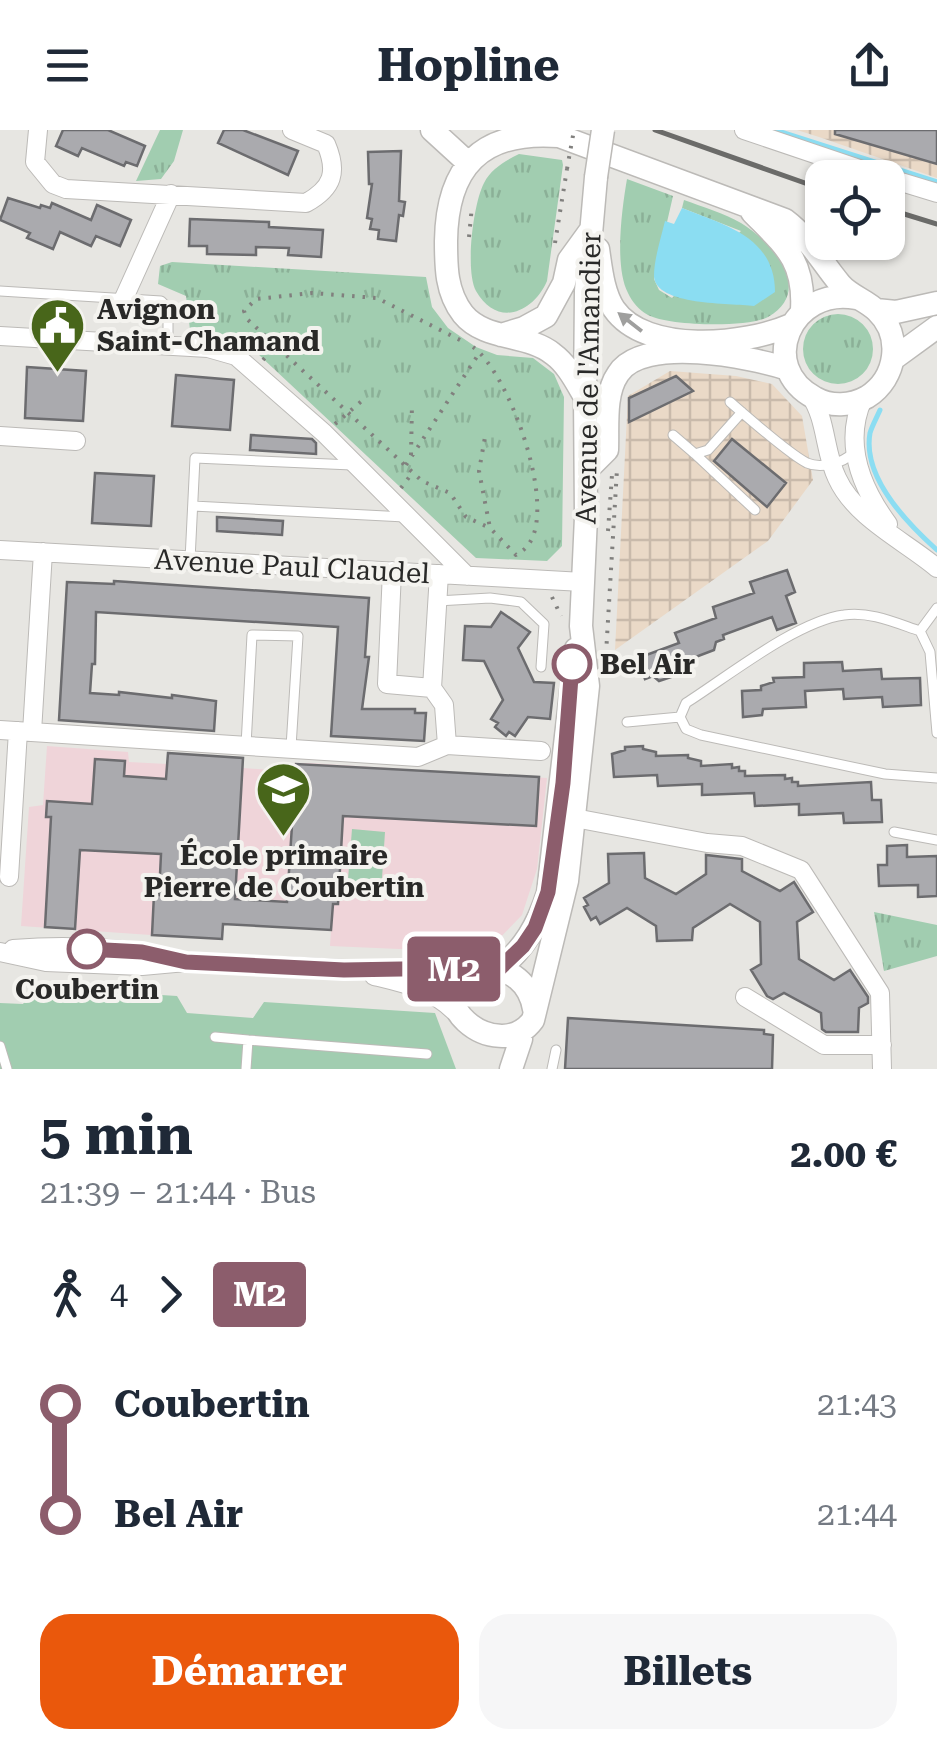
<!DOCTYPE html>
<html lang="fr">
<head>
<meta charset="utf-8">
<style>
  body { margin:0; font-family:"Roboto Serif",serif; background:#f6f6f7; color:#1f2937; height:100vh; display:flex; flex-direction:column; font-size:38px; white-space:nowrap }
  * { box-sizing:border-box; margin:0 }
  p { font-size:32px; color:#747a83 }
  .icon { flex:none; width:55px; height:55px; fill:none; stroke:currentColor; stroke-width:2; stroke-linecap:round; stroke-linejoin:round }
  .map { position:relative; height:939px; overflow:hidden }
  .side { display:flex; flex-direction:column; background:#fff; flex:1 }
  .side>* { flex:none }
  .badge { padding:0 20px; border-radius:8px; font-size:35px; line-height:65px }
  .controls { position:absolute; left:805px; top:30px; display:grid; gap:20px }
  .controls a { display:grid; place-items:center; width:100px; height:100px; border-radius:20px; background:#fff; box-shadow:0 2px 8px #0004; font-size:50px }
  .map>.badge { position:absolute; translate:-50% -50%; box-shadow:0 0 0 5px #fff }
  .legs { display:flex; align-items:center; gap:15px; height:110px; padding:0 40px; font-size:32px }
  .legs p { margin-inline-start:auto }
  .summary { display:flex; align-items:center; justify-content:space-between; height:170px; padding:0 40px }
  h1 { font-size:55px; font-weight:700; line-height:75px }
  .action { display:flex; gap:20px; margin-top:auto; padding:20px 40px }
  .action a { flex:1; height:115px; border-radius:30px; background:#ea580c; color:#fff; font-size:40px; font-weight:700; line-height:115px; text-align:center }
  .action a+a { background:#f6f6f7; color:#1f2937 }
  ul { padding:0 40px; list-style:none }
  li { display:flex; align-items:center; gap:35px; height:110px; font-size:38px }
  li i { display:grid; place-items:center; width:15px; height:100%; margin:0 12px; background:currentColor }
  li i::after { content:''; width:25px; height:25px; margin:-12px; border:8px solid; border-radius:50%; background:#fff }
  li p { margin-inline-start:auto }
  li:first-child i { background:linear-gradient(#0000 50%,currentColor 0) }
  li:last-child i { background:linear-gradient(currentColor 50%,#0000 0) }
  header { display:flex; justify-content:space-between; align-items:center; height:130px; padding:0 40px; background:#fff; font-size:45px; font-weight:700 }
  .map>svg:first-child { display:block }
  .industrial { fill:url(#industrial-grid) }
  .education { fill:#efd4d9 }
  .grass { fill:url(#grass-tufts) }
  .pitch { fill:#a1cdb0 }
  .water { fill:#8bddf2 }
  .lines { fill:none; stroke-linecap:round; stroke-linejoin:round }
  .stream { stroke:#8bddf2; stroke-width:5 }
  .building { fill:#aaaaae; stroke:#6c6c6f; stroke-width:2.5 }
  .lane-casing { stroke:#bcbab7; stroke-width:11 }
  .street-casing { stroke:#bcbab7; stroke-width:20 }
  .secondary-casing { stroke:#bcbab7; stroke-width:25 }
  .path { stroke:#81807e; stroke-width:4; stroke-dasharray:2.5 8; stroke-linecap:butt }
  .lane { stroke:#fff; stroke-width:9 }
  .street { stroke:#fff; stroke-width:18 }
  .secondary { stroke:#fff; stroke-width:22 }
  .rail { stroke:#6b6b69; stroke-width:5 }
  .secondary-bridge-casing { stroke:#bcbab7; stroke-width:25; stroke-linecap:butt }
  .path-bridge { stroke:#81807e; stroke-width:4; stroke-dasharray:2.5 8; stroke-linecap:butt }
  .secondary-bridge { stroke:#fff; stroke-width:22 }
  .oneway { fill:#9f9f9e }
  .line-1-casing { stroke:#fff; stroke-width:22 }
  .line-1 { stroke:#8c5d6c; stroke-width:15 }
  .stop-1-dot { fill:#fff; stroke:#8c5d6c; stroke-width:5 }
  .labels { text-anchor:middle; stroke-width:8; stroke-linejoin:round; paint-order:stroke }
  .poi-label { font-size:28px; font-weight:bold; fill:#292928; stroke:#f4f3ef; text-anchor:start }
  .street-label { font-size:28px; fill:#292928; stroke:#f4f3ef }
  .stop-label { font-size:28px; font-weight:bold; fill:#292928; stroke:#f4f3ef; text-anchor:start }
</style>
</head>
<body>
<header><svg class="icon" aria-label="menu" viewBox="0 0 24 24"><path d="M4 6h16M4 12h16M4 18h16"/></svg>Hopline<svg class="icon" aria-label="share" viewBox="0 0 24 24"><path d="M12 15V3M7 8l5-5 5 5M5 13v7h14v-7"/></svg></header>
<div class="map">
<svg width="937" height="939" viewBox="0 0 937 939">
  <defs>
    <pattern id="industrial-grid" width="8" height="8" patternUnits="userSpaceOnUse" patternTransform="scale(2.5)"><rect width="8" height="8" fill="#ead9c7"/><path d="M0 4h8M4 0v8" fill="none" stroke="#c9baab"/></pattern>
    <pattern id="grass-tufts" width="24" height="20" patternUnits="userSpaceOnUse" patternTransform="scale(2.5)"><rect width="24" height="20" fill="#a1cdb0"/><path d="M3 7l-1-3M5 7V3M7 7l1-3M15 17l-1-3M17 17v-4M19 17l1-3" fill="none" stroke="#8bb097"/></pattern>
  </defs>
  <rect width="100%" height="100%" fill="#e7e6e2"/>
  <path class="industrial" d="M797,0H937V48L822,8Z
    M670,241L736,246L772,254L802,286L813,350L768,411L615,520L628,266Z"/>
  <path class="education" d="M47,616L128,622L129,632L167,634L168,624L243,628V638L272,640L273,634L310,633L547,648L537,739L522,785L492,816L422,820L330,816L331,800L223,794V810L21,796L29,677L43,675Z"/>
  <path class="grass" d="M160,0H183L174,31L161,49L136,51Z
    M519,24L562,30L563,35L547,151C533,183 497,198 476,161C465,141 473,74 484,53C491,39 505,31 519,24Z
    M627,49L673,66L654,149L659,160L672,168L741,101L682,78L684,70C703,77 724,83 741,93C772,112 815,160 768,187C748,198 668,196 648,185C639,180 632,172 628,163C614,136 622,78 627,49Z
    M172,132L426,147L432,177L448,198L476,217L497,225L533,228L554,244L564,267L562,416L547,431L476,428L242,209L190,200L186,166L158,154L160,136Z
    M803 219a35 35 0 1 1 70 0a35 35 0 1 1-70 0Z
    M874,782L937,795V826L884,841Z"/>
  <path class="pitch" d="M352,699L385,702L381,764L347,762Z
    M35,857L177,866L187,883L253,888L264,872L435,883L456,939H0V873L23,874Z"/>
  <path class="water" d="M682,78C725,95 775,107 775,162L754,176C731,173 655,176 654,146C654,129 661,108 665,91L674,94Z"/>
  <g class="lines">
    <path class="stream" d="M775,0L937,52
      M880,280C877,287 872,296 870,303C862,348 908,394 937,420"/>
  </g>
  <path class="building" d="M63,0H108L145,16L137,36L126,32L124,36L82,18L78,26L56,16Z
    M224,0H243L298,21L288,45L218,13Z
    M835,0H937V34L835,4Z
    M401,21L399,71L405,72L403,86L399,85L396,111L378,109L379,100L370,99L372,89L367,88L372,54H369L368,22Z
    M8,68L40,78L41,75L50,78L52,73L91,90L97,75L131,90L120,116L96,106L91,116L60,102L53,119L27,108L30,103L0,90Z
    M190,89L269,92V97L323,100L321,127L288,125L289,118L256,117V125L207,124V116H189Z
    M27,237L86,241L83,291L25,288Z
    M176,245L234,250L230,300L172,296Z
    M676,246L693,261L629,292V268Z
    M251,305L312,309L316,313V324L250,320Z
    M732,309L786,353L767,377L714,331Z
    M95,343L154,346L151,396L92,393Z
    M217,387L283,391L282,405L217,401Z
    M787,440L795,462L786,466L796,493L777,500L772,487L723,505L724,509L716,512L714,520L685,531L686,534L679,537L677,545L659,551L653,546L645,549L638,528L679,513L675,503L716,488L713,477L754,463L750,452Z
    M114,451L369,468L365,527H369L362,579H415V583H426L424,611L331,606L338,497L96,482L95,534H92L90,563L119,565V562L172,568V565L216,571L214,601L59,590L67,452L114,454Z
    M501,482L530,502L518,518L534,552L554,553L550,589L528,587L515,606L509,602L506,606L495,597L498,593L491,589L503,570L484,531L463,530L465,496L491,497Z
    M842,532L843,541L881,539L882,549L920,548L921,575L883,577L882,567L844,569L843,559L805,561L806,577L763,579L762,585L743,587L742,561L761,560V556L774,552L773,548L804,547V533Z
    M643,616V619L656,622V626L688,625V628L701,631V636L732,634V638L739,637V641H745V646L785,645V649L792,648V652H798V656L871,652L872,670H881L882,692L844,693L843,683L799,685V674L755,676L754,663L702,665V654L658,656L657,645L614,647L612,624L625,620V617Z
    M168,623L243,628L235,769L287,772L296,634L539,647L536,696L343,686L338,774H333L331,800L223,794L222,809L152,805L154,764L159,765L161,724L80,720L75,799L45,797L51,687H46L47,671L92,674L95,629L125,631L124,646L166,649Z
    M907,715V727L937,726V766L918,767V755L879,756L878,735H887V716Z
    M644,723L645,748L676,764L706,744V725L742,729V741L780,761L794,752L813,782L797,792L799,829L834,850L850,840L868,867V873L859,878L858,902H826L822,899L821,883L784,863L773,869L767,866L751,840L761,834L760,792L730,774L693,798L692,810L657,811L656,796L627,778L600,794L596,787L591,790L584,777L588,775L584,768L609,753L608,724Z
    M568,888L764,900V904L773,905L772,939H565Z"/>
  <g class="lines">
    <defs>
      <path id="lane" d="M0,161L161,171L168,178V215
        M730,272C746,286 791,325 807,333C821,339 843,333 853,323
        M673,305L695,324L708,320L742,282
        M695,324L755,380
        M193,376L405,387
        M190,430L195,328L352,335
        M437,471L490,468L521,472L544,494L541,537
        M920,501L937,478
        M627,592L680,587
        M937,603L930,522L920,501C896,493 870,481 844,485C797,491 727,547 686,573L680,587L686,599L701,605L885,644L937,648
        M246,615L252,505L298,506L291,617
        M894,702L937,710
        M215,907L248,910L246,939
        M248,910L427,924
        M0,916L7,939
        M552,939L556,920"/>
      <path id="street" d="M38,0L35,32L53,54L66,59L306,73C333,58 338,42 326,14L292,0
        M744,0L886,48
        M888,48L937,63
        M124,168L171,64
        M0,206L208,218L236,226L324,303L467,446
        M810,265C827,290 824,321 837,348C855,388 905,411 937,438
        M863,269C843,313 861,357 888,394
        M0,306L76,311
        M0,420L583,452
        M392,441L387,554L432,558L439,444
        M432,558L444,575L447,615
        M0,600L418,627L447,615L541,621
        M32,602L43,422
        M564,686L707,713L742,716L801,740L880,863L882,939
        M9,747L18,601
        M13,819C65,815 120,817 171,828
        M0,822L46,832L142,836L186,832L344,839H458L479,843
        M374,846C403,853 432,859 454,881
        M745,867L824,915H882"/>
      <path id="secondary" d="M432,0L467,32
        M752,82C784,115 805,130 802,180
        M598,119C601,139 603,162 614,179C646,225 746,215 791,195
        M876,180L896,182L937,173
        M501,205L524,198L546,186L564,153L569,130L590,101
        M893,229L937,197
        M585,267C576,252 568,235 553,224C527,203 485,211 463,184C446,162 446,137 446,111C447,38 480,0 559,6L785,90C809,108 821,131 840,154C850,166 866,170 877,181C903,206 897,248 867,267C851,276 831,277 815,268C756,237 791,156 856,168
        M586,341L607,320C608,297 604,264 618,244C642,205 751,227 788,239
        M498,840C524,819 538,795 548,763L576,519
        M534,879C530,855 511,835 484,842C407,861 497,939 533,890L567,751L588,556L581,496L586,387L585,267L586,161L596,47
        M511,939L521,909"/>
    </defs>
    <use href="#lane" class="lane-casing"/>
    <use href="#street" class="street-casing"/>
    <use href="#secondary" class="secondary-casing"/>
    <path class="path" d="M469,107L472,76
      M555,113L567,39
      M460,210L377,168L312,163L256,169L244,181L247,189L422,351L450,363L466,387L490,398
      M473,217C509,243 558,377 528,415C525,420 520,422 516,425L490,398L479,341L485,307
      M263,230L277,215
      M335,294L364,269
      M411,325L412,273
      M406,335L480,222
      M401,358L413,342
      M608,401L612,345
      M552,467L561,486
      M606,524L617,339"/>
    <use href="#lane" class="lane"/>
    <use href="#street" class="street"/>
    <use href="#secondary" class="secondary"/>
    <path class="rail" d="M655,0L822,59
      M888,79L937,94"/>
    <defs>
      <path id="secondary-bridge" d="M596,47L603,0"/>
    </defs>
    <use href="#secondary-bridge" class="secondary-bridge-casing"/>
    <path class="path-bridge" d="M567,39L574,0"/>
    <use href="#secondary-bridge" class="secondary-bridge"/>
  </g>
  <defs><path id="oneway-solid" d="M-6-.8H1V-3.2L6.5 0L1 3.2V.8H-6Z" transform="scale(2.5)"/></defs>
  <use class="oneway" href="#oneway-solid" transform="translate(630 192) rotate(-142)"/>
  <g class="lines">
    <defs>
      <path id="line-1" d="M87,819L142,822L186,832L344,840L458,838L479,843L498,840L523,816L535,798L548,762L563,653L572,534"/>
    </defs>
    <use href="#line-1" class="line-1-casing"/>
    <use href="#line-1" class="line-1"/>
  </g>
  <defs>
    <symbol id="civic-pin" viewBox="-11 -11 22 30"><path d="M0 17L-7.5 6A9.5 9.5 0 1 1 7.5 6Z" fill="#48661a" stroke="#f4f3ef"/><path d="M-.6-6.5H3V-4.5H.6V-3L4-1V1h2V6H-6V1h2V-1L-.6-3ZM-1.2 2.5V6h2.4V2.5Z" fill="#fff"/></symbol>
    <symbol id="school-pin" viewBox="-11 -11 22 30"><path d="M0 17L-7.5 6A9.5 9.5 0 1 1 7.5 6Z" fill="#48661a" stroke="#f4f3ef"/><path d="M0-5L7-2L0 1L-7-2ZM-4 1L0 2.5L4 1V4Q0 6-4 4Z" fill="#fff"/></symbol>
  </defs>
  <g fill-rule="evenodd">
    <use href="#civic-pin" x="26" y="164" width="63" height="86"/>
    <use href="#school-pin" x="252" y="628" width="63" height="86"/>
  </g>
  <g class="stop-1-dot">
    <circle cx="572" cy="534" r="18"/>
    <circle cx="87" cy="819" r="18"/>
  </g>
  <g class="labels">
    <g class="poi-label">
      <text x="97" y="189">Avignon<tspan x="97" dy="32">Saint-Chamand</tspan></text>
      <text x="284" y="735" text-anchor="middle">École primaire<tspan x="284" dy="32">Pierre de Coubertin</tspan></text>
    </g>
    <g class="street-label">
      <text transform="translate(588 248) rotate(-89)" y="10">Avenue de l'Amandier</text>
      <text transform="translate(292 436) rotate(3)" y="10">Avenue Paul Claudel</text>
    </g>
    <g class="stop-label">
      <text x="600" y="544">Bel Air</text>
      <text x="87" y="869" text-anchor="middle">Coubertin</text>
    </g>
  </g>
</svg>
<div class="controls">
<a><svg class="icon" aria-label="locate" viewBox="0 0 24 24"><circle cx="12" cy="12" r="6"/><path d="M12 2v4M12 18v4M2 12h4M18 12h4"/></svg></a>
</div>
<b class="badge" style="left:454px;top:839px;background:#8c5d6c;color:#fff">M2</b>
</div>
<section class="side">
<div class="summary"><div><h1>5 min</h1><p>21:39 – 21:44 · Bus</p></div><b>2.00 €</b></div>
<div class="legs"><svg class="icon" aria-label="walk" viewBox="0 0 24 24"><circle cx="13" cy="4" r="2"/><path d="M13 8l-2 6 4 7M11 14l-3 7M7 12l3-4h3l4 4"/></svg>4<svg class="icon" aria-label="forward" viewBox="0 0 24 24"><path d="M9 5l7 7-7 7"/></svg><b class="badge" style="background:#8c5d6c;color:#fff">M2</b></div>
<ul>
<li><i style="color:#8c5d6c"></i><b>Coubertin</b><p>21:43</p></li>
<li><i style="color:#8c5d6c"></i><b>Bel Air</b><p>21:44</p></li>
</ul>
<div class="action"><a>Démarrer</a><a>Billets</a></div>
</section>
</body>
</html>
